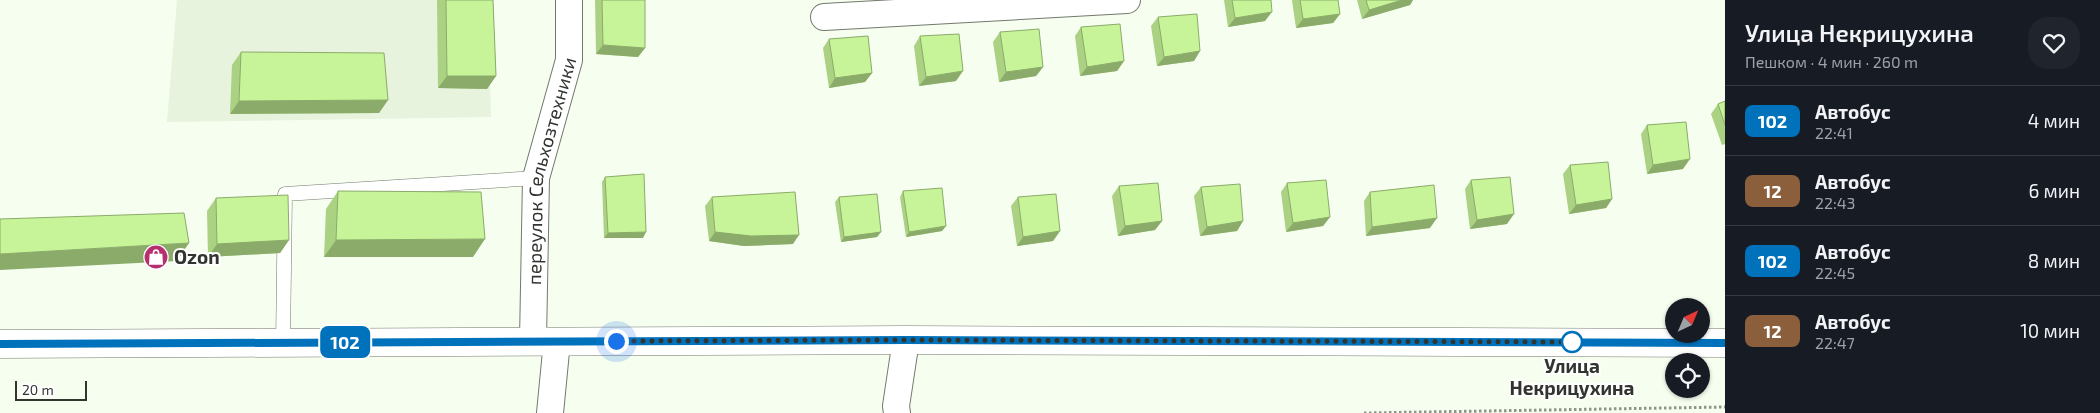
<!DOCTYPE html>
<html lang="ru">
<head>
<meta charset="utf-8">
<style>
  body { margin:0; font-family:"Exo 2",sans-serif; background:#20242c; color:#f1f3f6; height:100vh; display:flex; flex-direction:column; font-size:19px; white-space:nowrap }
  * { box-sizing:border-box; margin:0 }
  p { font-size:16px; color:#9ea1a6 }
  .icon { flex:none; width:28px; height:28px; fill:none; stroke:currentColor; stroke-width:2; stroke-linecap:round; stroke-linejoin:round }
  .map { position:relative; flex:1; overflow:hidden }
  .sheet { display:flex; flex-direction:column; background:#171b24; width:375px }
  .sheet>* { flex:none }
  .badge { padding:0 10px; border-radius:8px; font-size:18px; line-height:32px }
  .needle { width:32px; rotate:44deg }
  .fabs { position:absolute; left:1665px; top:298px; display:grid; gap:10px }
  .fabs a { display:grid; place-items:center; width:45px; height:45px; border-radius:50%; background:#171b24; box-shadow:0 1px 4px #0004; font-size:25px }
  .scale { position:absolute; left:15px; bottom:12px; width:72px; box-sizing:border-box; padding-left:5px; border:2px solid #31342f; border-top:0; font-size:14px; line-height:18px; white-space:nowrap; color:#31342f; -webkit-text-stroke:4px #fff; paint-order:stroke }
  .you { position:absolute; width:25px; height:25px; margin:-12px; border:4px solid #fff; border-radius:50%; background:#1a73e8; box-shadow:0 0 0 8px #1a73e833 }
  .map>.badge { position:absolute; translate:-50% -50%; box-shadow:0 0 0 2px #fff }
  .round { display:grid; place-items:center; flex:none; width:52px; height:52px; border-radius:20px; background:#20242c }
  .summary { display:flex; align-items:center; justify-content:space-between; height:85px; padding:0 20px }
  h1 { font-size:24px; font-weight:600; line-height:38px }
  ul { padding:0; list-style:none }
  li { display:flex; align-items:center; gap:15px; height:70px; padding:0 20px; border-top:1px solid #363941 }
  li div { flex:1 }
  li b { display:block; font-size:19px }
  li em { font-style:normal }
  li .badge { min-width:55px; font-weight:700; text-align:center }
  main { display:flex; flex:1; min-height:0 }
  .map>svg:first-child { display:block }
  .built { fill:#e7f3dd }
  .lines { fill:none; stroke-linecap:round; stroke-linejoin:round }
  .service-casing { stroke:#72796c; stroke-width:15 }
  .minor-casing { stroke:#72796c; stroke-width:28 }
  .tertiary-casing { stroke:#72796c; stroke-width:29 }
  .path { stroke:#8f948a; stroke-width:3; stroke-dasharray:2.5 2.5; stroke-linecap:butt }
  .service { stroke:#fff; stroke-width:14 }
  .minor { stroke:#fff; stroke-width:26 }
  .tertiary { stroke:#fff; stroke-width:28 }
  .wall { fill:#abd283 }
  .shaded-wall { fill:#8bab6a }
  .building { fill:#c7f498; stroke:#8bab6a }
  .line-casing { stroke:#fff; stroke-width:11 }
  .line { stroke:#0072bc; stroke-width:8 }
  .walk { stroke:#31342f; stroke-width:5; stroke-dasharray:0 9 }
  .stop-dot { fill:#fff; stroke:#0072bc; stroke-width:2.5 }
  .labels { text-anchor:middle; stroke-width:4; stroke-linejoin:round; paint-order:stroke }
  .street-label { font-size:19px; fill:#31342f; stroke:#fff }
  .poi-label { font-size:19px; font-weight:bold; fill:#31342f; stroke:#fff; text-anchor:start }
  .stop-label { font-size:19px; font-weight:bold; fill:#31342f; stroke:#fff }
</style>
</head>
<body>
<main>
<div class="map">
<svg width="1725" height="413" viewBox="0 0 1725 413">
  <rect width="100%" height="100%" fill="#f6feef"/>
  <path class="built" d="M177,0H488L491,117L167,122Z"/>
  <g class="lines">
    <defs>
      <path id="service" d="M283,343L285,194L536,178"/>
      <g id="minor">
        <path d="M824,17L1127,0"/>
        <path id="s1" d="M533,341L536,178L569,60V0"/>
        <path d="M550,413L557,341"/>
        <path d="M897,413L896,406L906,340"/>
      </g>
      <path id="tertiary" d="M0,344L906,340L1725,343"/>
    </defs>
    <use href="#service" class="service-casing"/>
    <use href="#minor" class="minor-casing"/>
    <use href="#tertiary" class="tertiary-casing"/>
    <path class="path" d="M1364,413L1725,407"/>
    <use href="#service" class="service"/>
    <use href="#minor" class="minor"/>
    <use href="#tertiary" class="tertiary"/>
  </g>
  <path class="wall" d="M437,0H493L496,76L487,89L438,88Z
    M595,0H645V48L638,57L596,54Z
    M1224,0H1271L1265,21L1228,27Z
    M1292,0H1338L1340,14L1333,23L1296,28Z
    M1357,0H1413L1410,5L1362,19Z
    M1158,17L1200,51L1194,61L1157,66L1151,26Z
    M1081,27L1124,61L1117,71L1080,76L1075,36Z
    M1000,32L1043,67L1036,76L999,82L993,42Z
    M920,36L956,81L919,86L914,46Z
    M829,39L872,73L865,82L829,88L823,48Z
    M241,52L388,100L379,113L230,114L232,65Z
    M1725,101V144L1722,145L1711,114L1718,104Z
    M1647,125L1683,169L1647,174L1641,134Z
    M1570,165L1612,199L1606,208L1569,214L1563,174Z
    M605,177L643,238H604L602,182Z
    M1471,180L1507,224L1470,229L1465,189Z
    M1287,183L1330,217L1323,226L1286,232L1281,192Z
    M1119,186L1162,221L1155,230L1118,236L1112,196Z
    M1201,187L1243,221L1237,231L1200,236L1194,196Z
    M338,191L473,257H324L326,209Z
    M903,191L946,226L942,231L906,237L900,197Z
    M1370,192L1430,228L1366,236L1364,201Z
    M712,197L793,244L744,246L709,241L705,206Z
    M839,197L881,232L877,237L841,242L835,202Z
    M1018,197L1060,231L1053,241L1017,246L1011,206Z
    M216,198L289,240L280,253L208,257L207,211Z"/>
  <path class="shaded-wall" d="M1402,0H1413L1410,5L1362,19L1369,10Z
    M1272,12L1265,21L1228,27L1235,18Z
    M1340,14L1333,23L1296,28L1303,19Z
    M603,45L645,48L638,57L596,54Z
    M1200,51L1194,61L1157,66L1164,57Z
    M1124,61L1117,71L1080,76L1087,67Z
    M1043,67L1036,76L999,82L1006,72Z
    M963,71L956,81L919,86L926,77Z
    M872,73L865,82L829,88L835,78Z
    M447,76H496L487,89L438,88Z
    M388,100L379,113L230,114L239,101Z
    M1690,159L1683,169L1647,174L1653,165Z
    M1612,199L1606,208L1569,214L1576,205Z
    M1514,214L1507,224L1470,229L1477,220Z
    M1330,217L1323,226L1286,232L1293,223Z
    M1437,218L1430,228L1366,236L1372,227Z
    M1162,221L1155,230L1118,236L1125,226Z
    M1243,221L1237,231L1200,236L1207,227Z
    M946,226L942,231L906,237L909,232Z
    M1060,231L1053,241L1017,246L1023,237Z
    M646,232L643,238H604L608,233Z
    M715,232L799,235L793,244L744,246L709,241Z
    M881,232L877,237L841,242L844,237Z
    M485,239L473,257H324L336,240Z
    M289,240L280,253L208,257L217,244Z
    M189,243L177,261L0,270V254Z"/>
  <path class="building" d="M446,0H493L496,76H447Z
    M602,0H645V48L603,45Z
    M1232,0H1271L1272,12L1235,18Z
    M1300,0H1338L1340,14L1303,19Z
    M1366,0H1402L1369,10Z
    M1197,14L1200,51L1164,57L1158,17Z
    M1120,24L1124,61L1087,67L1081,27Z
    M1039,29L1043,67L1006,72L1000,32Z
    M959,34L963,71L926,77L920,36Z
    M868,36L872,73L835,78L829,39Z
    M241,52L384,53L388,100L239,101Z
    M1725,101V125L1718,104Z
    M1686,122L1690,159L1653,165L1647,125Z
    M1608,162L1612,199L1576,205L1570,165Z
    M644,174L646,232L608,233L605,177Z
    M1510,177L1514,214L1477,220L1471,180Z
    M1326,180L1330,217L1293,223L1287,183Z
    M1158,183L1162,221L1125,226L1119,186Z
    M1240,184L1243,221L1207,227L1201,187Z
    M1434,185L1437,218L1372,227L1370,192Z
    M942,188L946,226L909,232L903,191Z
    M338,191L481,192L485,239L336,240Z
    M795,192L799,235L751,236L715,232L712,197Z
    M877,194L881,232L844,237L839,197Z
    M1056,194L1060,231L1023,237L1018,197Z
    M288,195L289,240L217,244L216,198Z
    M184,213L189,243L0,254V219Z"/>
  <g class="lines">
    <defs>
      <path id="line" d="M0,344L906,340L1725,343"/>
    </defs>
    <use href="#line" class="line-casing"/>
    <use href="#line" class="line"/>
    <path class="walk" d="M616,341L906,340L1572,342"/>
  </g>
  <defs>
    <symbol id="shop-disc" viewBox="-11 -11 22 22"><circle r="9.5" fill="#b62e6d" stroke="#fff"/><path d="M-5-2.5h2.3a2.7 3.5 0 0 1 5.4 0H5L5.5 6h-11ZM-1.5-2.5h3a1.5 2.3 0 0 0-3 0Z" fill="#fff"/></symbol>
  </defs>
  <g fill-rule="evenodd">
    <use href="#shop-disc" x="142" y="243" width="28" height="28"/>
  </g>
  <circle class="stop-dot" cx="1572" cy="342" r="10"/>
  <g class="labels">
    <g class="street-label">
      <text dy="7" stroke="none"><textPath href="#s1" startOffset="172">переулок Сельхозтехники</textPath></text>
    </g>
    <g class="poi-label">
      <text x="174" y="264">Ozon</text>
    </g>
    <g class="stop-label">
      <text x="1572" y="373">Улица<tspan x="1572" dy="22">Некрицухина</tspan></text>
    </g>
  </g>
</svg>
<div class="fabs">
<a><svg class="needle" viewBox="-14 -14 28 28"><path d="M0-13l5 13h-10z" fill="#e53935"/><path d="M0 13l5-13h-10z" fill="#9ea1a6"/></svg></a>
<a><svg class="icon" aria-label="locate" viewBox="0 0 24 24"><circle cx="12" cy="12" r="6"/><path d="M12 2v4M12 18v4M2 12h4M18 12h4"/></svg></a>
</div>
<div class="scale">20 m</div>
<div class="you" style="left:616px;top:341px"></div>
<b class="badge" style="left:345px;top:342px;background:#0072bc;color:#fff">102</b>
</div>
<section class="sheet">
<div class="summary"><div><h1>Улица Некрицухина</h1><p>Пешком · 4 мин · 260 m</p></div><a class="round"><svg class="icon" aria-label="heart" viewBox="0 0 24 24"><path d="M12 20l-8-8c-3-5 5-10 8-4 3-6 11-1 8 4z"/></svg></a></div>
<ul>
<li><span class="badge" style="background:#0072bc;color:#fff">102</span><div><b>Автобус</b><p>22:41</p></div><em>4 мин</em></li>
<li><span class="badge" style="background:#8b5e3c;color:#fff">12</span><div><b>Автобус</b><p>22:43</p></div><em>6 мин</em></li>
<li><span class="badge" style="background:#0072bc;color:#fff">102</span><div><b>Автобус</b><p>22:45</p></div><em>8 мин</em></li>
<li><span class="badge" style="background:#8b5e3c;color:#fff">12</span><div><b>Автобус</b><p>22:47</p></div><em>10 мин</em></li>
</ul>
</section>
</main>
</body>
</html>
